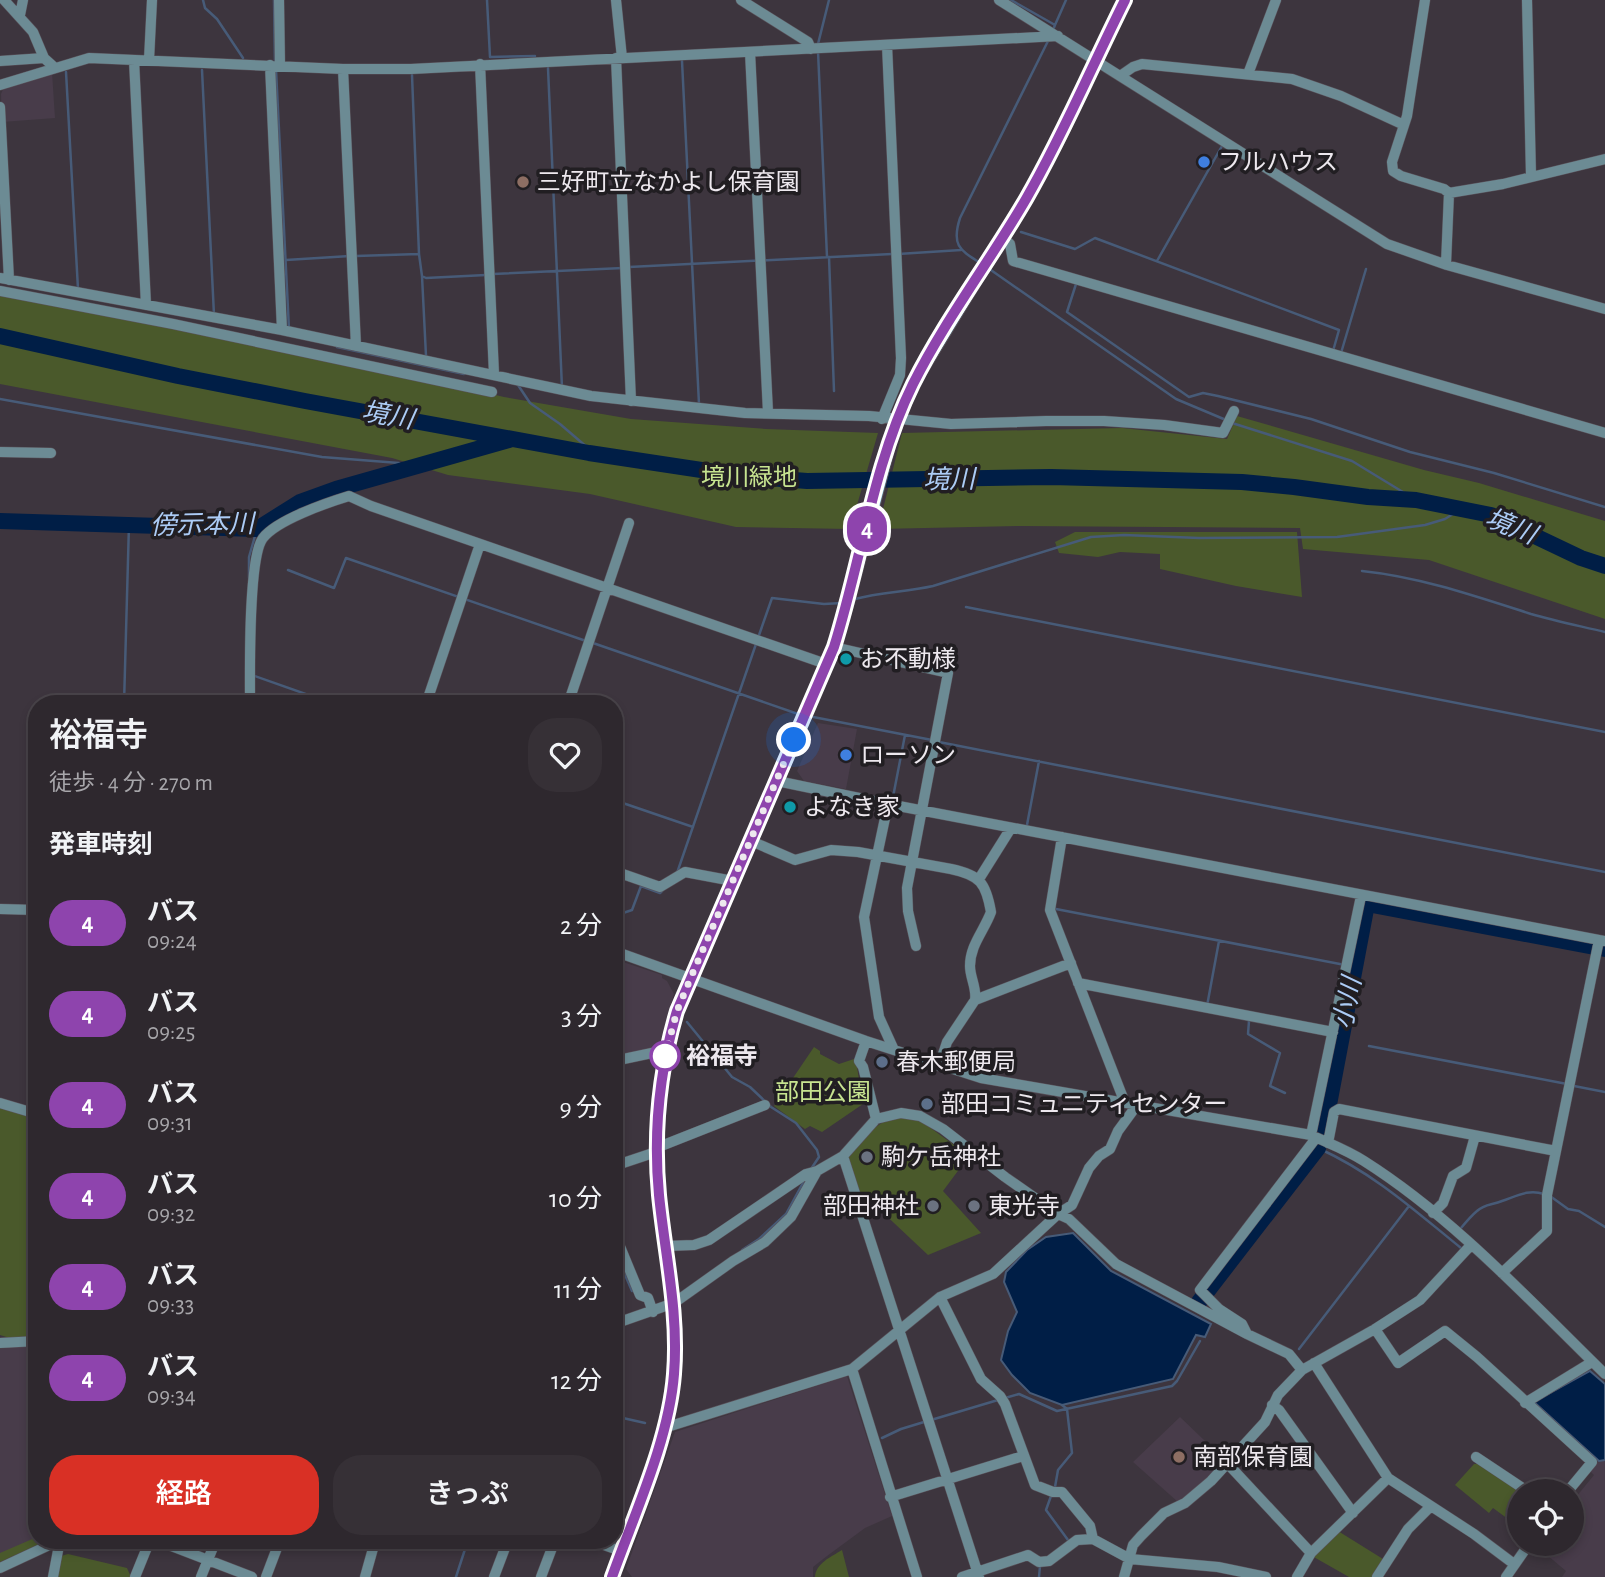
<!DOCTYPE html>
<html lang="ja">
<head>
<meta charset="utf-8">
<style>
  body { margin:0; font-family:"Alegreya Sans","Noto Sans JP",sans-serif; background:#363036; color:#f1f3f6; height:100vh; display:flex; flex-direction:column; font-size:26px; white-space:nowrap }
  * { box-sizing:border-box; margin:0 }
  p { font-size:23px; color:#a7a6aa }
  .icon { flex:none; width:38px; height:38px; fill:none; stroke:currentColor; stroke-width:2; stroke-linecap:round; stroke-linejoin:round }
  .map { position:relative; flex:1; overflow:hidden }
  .details { position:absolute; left:28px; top:695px; width:595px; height:854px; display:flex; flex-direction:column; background:#2e282e; border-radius:28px; box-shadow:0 4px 10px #0003,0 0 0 2px #49444a }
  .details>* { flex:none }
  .badge { padding:0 14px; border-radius:23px; font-size:24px; line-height:46px }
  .buttons { position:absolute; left:1507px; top:1479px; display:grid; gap:14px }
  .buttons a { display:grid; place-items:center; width:77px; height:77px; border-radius:50%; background:#2e282e; box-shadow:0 4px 10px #0003,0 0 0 2px #49444a; font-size:35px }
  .you { position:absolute; width:35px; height:35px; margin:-18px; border:5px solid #fff; border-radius:50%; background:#1a73e8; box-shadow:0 0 0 10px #1a73e833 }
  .map>.badge { position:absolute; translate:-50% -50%; box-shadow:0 0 0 4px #fff }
  h2 { padding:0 21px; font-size:26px; line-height:63px }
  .round { display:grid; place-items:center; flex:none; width:74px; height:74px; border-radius:28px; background:#363036 }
  .head { display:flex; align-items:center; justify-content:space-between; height:119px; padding:0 21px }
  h1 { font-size:33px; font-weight:600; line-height:52px }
  .cta { display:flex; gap:14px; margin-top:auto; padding:14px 21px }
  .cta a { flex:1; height:80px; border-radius:28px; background:#d93025; color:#fff; font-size:28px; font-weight:600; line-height:80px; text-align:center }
  .cta a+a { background:#363036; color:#f1f3f6 }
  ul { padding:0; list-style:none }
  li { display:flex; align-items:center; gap:21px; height:91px; padding:0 21px }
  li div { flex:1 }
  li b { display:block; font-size:26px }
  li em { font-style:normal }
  li .badge { min-width:77px; font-weight:700; text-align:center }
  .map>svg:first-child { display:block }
  .built { fill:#483c4a }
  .green { fill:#4a592b }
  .water { fill:#001e46; stroke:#475b78; stroke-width:2 }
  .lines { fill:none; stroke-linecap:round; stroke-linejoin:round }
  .stream { stroke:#475b78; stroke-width:2.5 }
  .river { stroke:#001e46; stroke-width:16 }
  .minor-casing { stroke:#59525a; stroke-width:11 }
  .major-casing { stroke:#59525a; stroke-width:14 }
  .minor { stroke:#6c8b94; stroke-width:10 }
  .major { stroke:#9bdef0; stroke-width:12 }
  .line-casing { stroke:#fff; stroke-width:16 }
  .line { stroke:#8e44ad; stroke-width:10 }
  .walk { stroke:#ede8ee; stroke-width:7; stroke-dasharray:0 12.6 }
  .shop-dot { fill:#3f7fe0; stroke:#211e22; stroke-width:2.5 }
  .education-dot { fill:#8d6e63; stroke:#211e22; stroke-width:2.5 }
  .culture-dot { fill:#0f9aa8; stroke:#211e22; stroke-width:2.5 }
  .stop-dot { fill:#fff; stroke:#8e44ad; stroke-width:3.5 }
  .service-dot { fill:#5c6f8a; stroke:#211e22; stroke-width:2.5 }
  .worship-dot { fill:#6b7280; stroke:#211e22; stroke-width:2.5 }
  .labels { text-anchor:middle; stroke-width:7; stroke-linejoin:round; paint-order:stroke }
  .poi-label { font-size:24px; fill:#ede8ee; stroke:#211e22; text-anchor:start }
  .park-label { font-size:24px; fill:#c7e490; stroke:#211e22 }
  .stop-label { font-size:24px; font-weight:bold; fill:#ede8ee; stroke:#211e22; text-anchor:start }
  .water-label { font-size:26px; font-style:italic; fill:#acccf6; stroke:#211e22 }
</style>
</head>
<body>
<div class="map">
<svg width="1605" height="1577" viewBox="0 0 1605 1577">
  <rect width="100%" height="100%" fill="#3d353e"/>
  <path class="built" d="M52,72L55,118L2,122L1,94L3,89Z
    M818,723L857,729L846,789L804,781L797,771Z
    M614,959L662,975V978L667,981L674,994L658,1050L614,1060Z
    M37,1344V1540H51L0,1564V1349Z
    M847,1376L892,1516L865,1528L827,1556L813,1567V1577H632L626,1569L675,1432Z
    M1180,1417L1226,1461L1184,1500L1178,1502L1133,1462Z
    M1605,1460V1577H1562L1566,1571L1534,1544H1572V1502L1594,1475L1590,1471L1599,1461Z"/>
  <path class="green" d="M0,292L276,343L504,397L631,419L766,429L878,433L850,529L736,527L590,494L448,475L392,458L0,384Z
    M1237,416L1424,470L1479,483L1605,521V619L1429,560L1303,549L1300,528L1020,526L878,529L902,433L1122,428L1227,439Z
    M1075,532H1297L1302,597L1236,586L1160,569V554L1120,552L1098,557L1059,553L1055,542Z
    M814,1047L820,1051V1054L839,1064L854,1059L857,1067L863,1104L822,1132L810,1126L805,1129L774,1106Z
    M0,1105L37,1115V1215L35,1229L28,1231C23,1246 36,1255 37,1268C39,1291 37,1315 37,1338L16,1340L0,1335Z
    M900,1116L921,1121L969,1156L943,1191L981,1233L928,1255L877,1207L863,1210L848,1157C865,1138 874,1122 900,1116Z
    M1474,1464H1478L1519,1491V1503L1516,1508L1519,1510V1527L1493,1508L1489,1513L1455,1485Z
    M1338,1531L1383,1559L1372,1577H1349L1312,1556Z
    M37,1537V1540H48L0,1562V1553Z
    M842,1550L849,1577H815C816,1563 831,1557 842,1550Z
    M68,1554L127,1568L131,1577H57L61,1556Z"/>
  <path class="water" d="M1073,1233L1111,1271L1211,1324L1205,1337L1196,1335L1173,1379L1062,1405L1030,1393L1012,1375L1001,1360L1008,1331L1017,1312L1004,1282L1006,1272L1027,1250L1046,1237Z
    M1590,1371L1605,1384V1460L1599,1461L1534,1402Z"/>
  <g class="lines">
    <path class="stream" d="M203,0L205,8L217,19L243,58
      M274,0L275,63
      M487,0L490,57L535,56
      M1011,0L1055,25L1053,30
      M1055,25L1066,0
      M818,44L829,0
      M818,51L827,257
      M682,61L699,404
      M548,68L562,388
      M202,70L214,315
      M276,70L289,329
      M66,72L78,289
      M412,75L419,254
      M1021,232L1075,249L1095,238L1339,330L1333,351
      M898,254L961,250
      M356,256L419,254L422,276L426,278L486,275
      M829,257L834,391
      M286,260L350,256
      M1157,261L1222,146
      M982,264C960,250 951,246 960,218L1049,39
      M629,267L892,254
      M988,268L1176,399L1226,420
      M493,274L623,268
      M422,276L426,356
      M1076,284L1067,312L1189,397L1203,393L1218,396L1311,419L1410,452L1494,473L1605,507
      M337,347L464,374
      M1341,353L1366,269
      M518,385L530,403L560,424L595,454
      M0,399L322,457L399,463L403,469
      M1232,423L1352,461L1416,500
      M288,570L334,588L346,558L586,641
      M1362,571C1420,577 1475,596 1531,614C1555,621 1580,626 1605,632
      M249,578V557L257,529
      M855,599C880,592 906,592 933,586L1091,537L1124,535L1199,538L1337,537L1425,525L1445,519L1461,509
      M966,607L1605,732
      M758,638L772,598L824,604L842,603
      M593,643L801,715
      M252,675L334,704
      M124,704L129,524
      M808,716L932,740
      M939,742L1605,872
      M893,797L905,735
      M614,800L693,827
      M1027,825L1039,761
      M677,873L756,644
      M1056,909L1345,965
      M614,916L632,910L641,886L660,893L662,891
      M1207,1006L1219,941
      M1249,1021L1248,1034L1280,1053L1270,1086L1285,1093
      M687,1022L732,1077L750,1087L771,1107L796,1123L817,1150L819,1157L811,1169
      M1369,1046L1567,1084
      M1574,1086L1605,1092
      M1318,1148C1375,1174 1414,1210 1461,1248
      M1550,1196L1568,1209L1579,1211L1605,1227
      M1461,1228C1466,1222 1471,1216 1477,1211C1484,1204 1492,1205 1502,1201C1517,1196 1528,1189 1544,1194
      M614,1249L632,1291
      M742,1250L759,1239L786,1214L804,1181
      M1299,1349L1409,1206
      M1005,1398L1019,1394L1057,1411L1172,1386L1177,1381L1200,1341
      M614,1416L645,1423
      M931,1420L998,1400
      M882,1438L901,1429L924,1422
      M1055,1487L1058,1470L1072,1453L1067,1409L1062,1405
      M1051,1496L1046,1510L1068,1540
      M456,1577L468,1540
      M1039,1577L1040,1566"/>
    <path class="river" d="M0,336L178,376L305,401L589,453L741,476L807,481L1051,477L1242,482L1294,487L1368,497L1416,500L1491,515L1581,558L1605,566
      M0,521L257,529L300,502L336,489L509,440
      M1199,1302L1318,1148L1324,1131L1367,904L1605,949"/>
    <defs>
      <path id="minor" d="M4,0L33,32L44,58L54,67
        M279,0L280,65
        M616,0L622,58
        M741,0L808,42L811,49
        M999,0L1387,244L1447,265L1605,309
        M1425,0L1407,116L1392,162L1393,171L1401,176L1444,189L1449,193L1503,184L1605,159
        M1527,0L1531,176
        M20,15L23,0
        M750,52L768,412
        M616,58L631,401
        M134,60L146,305
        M149,60L152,0
        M0,61L44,58
        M480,64L494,374
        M270,65L282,330
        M343,69L356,346
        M1248,74L1276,0
        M1120,76L1133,67L1142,64L1292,79L1341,96L1404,125
        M0,85L89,58L343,69H411L1058,36
        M0,107L9,280
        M1002,237L1010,244L1013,261L1605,433
        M1446,264L1449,193
        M0,278L282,330L591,396L745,413L869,416L951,424L1046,421H1104L1164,425L1223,433L1234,411
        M0,291L173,324L492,392
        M882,419L900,375L901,358L887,45
        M0,452L51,453
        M834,647L948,673L907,888L908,911L916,946
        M250,704C250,674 248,557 263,538C277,520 326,503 349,496L371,506L826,664
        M426,704L480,544
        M568,704L629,523
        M777,781L888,804L1605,941
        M888,804L864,917L879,1017L894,1050
        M1062,837L1050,910L1125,1103
        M751,841L795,860L831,850L858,852L951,869C980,875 986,883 991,912C984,931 970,945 970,966C970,978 977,988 975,1000
        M614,871L660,887L685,872L733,881
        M979,879L1011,828
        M0,909L37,910
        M614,951L866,1041L981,1078L1311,1135C1328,1143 1347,1150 1364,1161C1454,1218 1529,1300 1605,1374
        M1078,983L1333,1032
        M866,1041L859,1061L863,1067L876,1119
        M614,1061L666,1050
        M939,1066L947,1042L975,1000L1071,963
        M0,1103L37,1114
        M36,1114L37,1061
        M1311,1135L1361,896
        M1328,1143L1334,1112L1339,1109L1556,1151L1547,1195V1231L1502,1273
        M656,1148L765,1105
        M1556,1151L1599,940
        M843,1156L979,1577
        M614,1166L656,1152
        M1433,1213L1443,1203L1453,1176L1466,1168L1475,1136
        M614,1232L640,1295L648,1298L653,1312
        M666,1246L694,1245L709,1240L806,1174L817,1171
        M940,1297L981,1379L1000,1396L1005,1404L1035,1485L1053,1492H1062L1090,1526L1093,1539
        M614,1321V1371
        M614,1324L674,1303L733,1261L765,1242L791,1217L817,1171L843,1156L876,1119L901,1113L920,1116L943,1129L1005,1177L1058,1214L1069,1219L1116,1264L1247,1334L1289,1354L1302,1370
        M1375,1329L1398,1363L1445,1331L1477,1357L1592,1462L1568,1491
        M1247,1334L1242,1324L1219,1309L1200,1290L1316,1138
        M0,1343L37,1341
        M1314,1363L1388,1478L1474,1534L1514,1564
        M852,1369L917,1577
        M1525,1403L1592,1362
        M1272,1405L1279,1410L1353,1513
        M664,1428L852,1369L940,1297L993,1274L1058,1214L1072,1205L1089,1168L1099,1156L1110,1149L1118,1131L1137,1105
        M1476,1457L1527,1491
        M1227,1463L1311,1553
        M890,1497L1023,1456
        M156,1540L252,1577
        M358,1540L374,1545L365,1577
        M590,1540L621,1551
        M0,1568L60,1540
        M53,1577L60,1540
        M135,1577L150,1540
        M201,1577L216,1540
        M266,1577L280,1540
        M494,1577L508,1540
        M541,1577L555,1540
        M962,1577L1028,1555L1039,1562L1049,1561L1077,1540L1093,1539L1130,1559L1218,1567L1266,1577
        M1124,1577L1133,1545L1141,1536L1164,1513L1185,1503L1211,1481L1265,1422L1278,1395L1302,1370L1375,1329L1420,1300L1471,1245
        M1297,1577L1311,1553L1388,1478
        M1377,1577L1408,1529L1431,1506
        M1506,1577L1529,1544"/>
      <path id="major" d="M612,1577C634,1514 669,1440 674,1374C679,1314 665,1255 659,1195C653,1131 659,1072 677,1011L834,647L848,602L892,435L913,384L1025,200L1061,135L1125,0"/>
    </defs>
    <use href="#minor" class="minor-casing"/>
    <use href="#major" class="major-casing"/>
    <use href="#minor" class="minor"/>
    <use href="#major" class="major"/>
  </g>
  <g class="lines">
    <defs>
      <path id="line" d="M612,1577C634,1515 669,1440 674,1374C679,1313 665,1255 659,1195C653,1131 659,1072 677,1011L834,647C861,562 873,465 913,384C945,320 990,261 1026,199C1063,135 1092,66 1125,0"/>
    </defs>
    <use href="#line" class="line-casing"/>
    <use href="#line" class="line"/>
    <path class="walk" d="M665,1056L677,1011L691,977L794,740"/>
  </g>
  <g class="shop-dot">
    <circle cx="1204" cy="162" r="7"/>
    <circle cx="846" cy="755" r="7"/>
  </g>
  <g class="education-dot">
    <circle cx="523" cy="182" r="7"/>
    <circle cx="1179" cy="1457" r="7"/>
  </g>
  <g class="culture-dot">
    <circle cx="846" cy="659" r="7"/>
    <circle cx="790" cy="807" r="7"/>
  </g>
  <circle class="stop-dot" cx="665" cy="1056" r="14"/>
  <g class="service-dot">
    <circle cx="882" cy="1062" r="7"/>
    <circle cx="927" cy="1104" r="7"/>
  </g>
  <g class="worship-dot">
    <circle cx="867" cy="1157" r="7"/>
    <circle cx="933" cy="1206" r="7"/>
    <circle cx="974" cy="1206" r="7"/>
  </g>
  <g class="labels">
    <g class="poi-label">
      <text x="1218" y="170">フルハウス</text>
      <text x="537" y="190">三好町立なかよし保育園</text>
      <text x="860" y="667">お不動様</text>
      <text x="860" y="763">ローソン</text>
      <text x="804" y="815">よなき家</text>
      <text x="896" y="1070">春木郵便局</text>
      <text x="941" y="1112">部田コミュニティセンター</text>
      <text x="881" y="1165">駒ケ岳神社</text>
      <text x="919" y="1214" text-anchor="end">部田神社</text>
      <text x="988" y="1214">東光寺</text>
      <text x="1193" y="1465">南部保育園</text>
    </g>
    <g class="park-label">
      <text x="749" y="485">境川緑地</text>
      <text x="823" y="1100">部田公園</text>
    </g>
    <g class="stop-label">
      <text x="686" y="1064">裕福寺</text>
    </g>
    <g class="water-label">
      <text transform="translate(388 415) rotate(10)" y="9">境川</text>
      <text transform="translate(949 479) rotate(-1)" y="9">境川</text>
      <text transform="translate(202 524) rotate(-1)" y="9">傍示本川</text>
      <text transform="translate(1511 526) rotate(22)" y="9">境川</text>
      <text transform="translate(1347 1003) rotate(-79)" y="9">小川</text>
    </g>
  </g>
</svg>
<div class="buttons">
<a><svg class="icon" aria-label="locate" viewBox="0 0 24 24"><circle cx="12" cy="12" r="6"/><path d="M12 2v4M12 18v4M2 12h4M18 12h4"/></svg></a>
</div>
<div class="you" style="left:794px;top:740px"></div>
<b class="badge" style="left:867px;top:529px;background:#8e44ad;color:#fff">4</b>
<section class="details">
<div class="head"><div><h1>裕福寺</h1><p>徒歩 · 4 分 · 270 m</p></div><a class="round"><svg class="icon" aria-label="heart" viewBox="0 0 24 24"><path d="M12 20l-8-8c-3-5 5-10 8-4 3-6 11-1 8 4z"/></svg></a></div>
<h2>発車時刻</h2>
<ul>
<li><span class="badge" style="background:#8e44ad;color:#fff">4</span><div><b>バス</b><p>09:24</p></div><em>2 分</em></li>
<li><span class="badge" style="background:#8e44ad;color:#fff">4</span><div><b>バス</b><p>09:25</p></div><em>3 分</em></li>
<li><span class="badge" style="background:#8e44ad;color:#fff">4</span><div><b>バス</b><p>09:31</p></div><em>9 分</em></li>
<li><span class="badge" style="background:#8e44ad;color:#fff">4</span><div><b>バス</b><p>09:32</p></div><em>10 分</em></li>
<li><span class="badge" style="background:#8e44ad;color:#fff">4</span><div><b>バス</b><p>09:33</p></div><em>11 分</em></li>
<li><span class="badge" style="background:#8e44ad;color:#fff">4</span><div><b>バス</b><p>09:34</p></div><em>12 分</em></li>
</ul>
<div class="cta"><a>経路</a><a>きっぷ</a></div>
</section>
</div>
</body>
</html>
